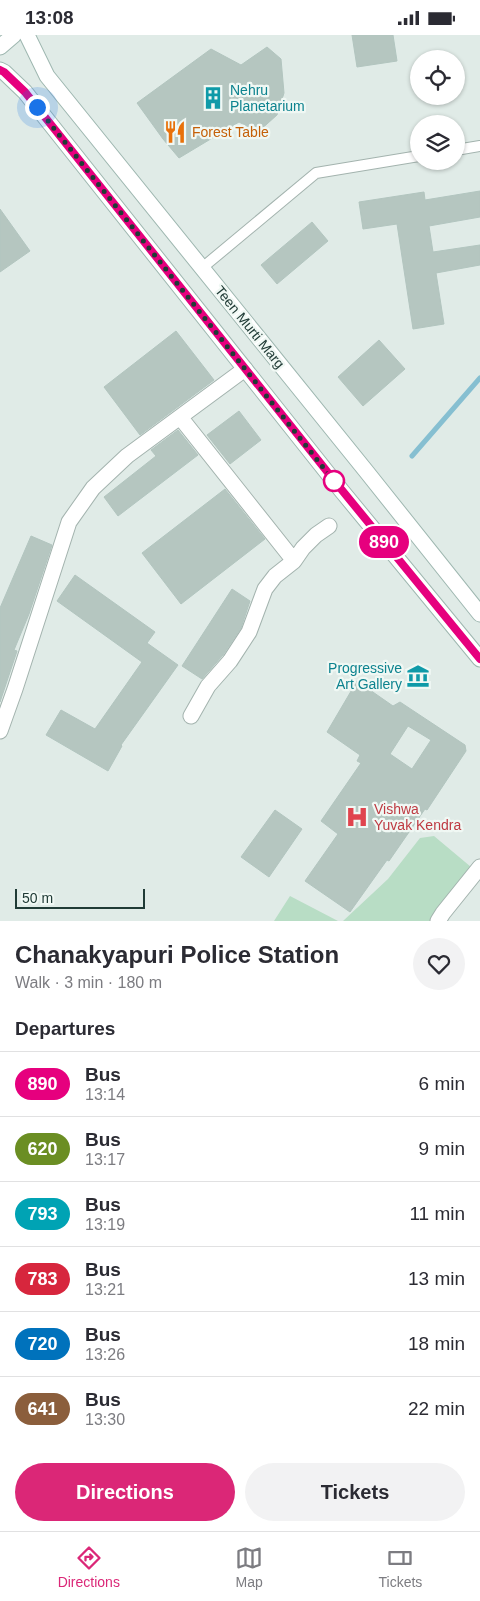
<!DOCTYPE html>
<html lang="en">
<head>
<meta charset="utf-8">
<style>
  body { margin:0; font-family:Helvetica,sans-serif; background:#f2f2f3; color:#2b2b33; height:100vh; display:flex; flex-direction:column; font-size:19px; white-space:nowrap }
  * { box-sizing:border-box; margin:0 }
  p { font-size:16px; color:#7c7c81 }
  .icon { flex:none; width:28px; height:28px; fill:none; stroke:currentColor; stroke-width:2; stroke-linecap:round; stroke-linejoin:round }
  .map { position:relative; height:886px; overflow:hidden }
  .sheet { display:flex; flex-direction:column; background:#fff; flex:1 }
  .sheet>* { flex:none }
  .badge { padding:0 10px; border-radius:16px; font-size:18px; line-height:32px }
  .fabs { position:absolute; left:410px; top:15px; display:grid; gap:10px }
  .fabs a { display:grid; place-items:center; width:55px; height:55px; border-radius:50%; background:#fff; box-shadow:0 1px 4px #0004; font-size:25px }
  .scale { position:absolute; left:15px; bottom:12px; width:130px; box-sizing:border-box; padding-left:5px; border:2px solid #203b36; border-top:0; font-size:14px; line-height:18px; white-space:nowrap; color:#203b36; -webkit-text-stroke:4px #f0f8f4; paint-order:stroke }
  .you { position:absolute; width:25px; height:25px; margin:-12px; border:4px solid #fff; border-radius:50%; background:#1a73e8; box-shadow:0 0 0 8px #1a73e833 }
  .map>.badge { position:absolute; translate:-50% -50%; box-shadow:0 0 0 2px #fff }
  h2 { padding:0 15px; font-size:19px; line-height:45px }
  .round { display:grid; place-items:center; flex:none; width:52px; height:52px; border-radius:26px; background:#f2f2f3 }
  .headline { display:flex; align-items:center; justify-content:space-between; height:85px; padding:0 15px }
  h1 { font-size:24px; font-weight:700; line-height:38px }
  .cta { display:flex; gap:10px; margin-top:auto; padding:10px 15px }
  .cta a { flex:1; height:58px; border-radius:30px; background:#db2777; color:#fff; font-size:20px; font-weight:700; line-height:58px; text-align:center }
  .cta a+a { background:#f2f2f3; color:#2b2b33 }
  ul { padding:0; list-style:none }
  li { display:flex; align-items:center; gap:15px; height:65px; padding:0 15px; border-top:1px solid #e1e1e2 }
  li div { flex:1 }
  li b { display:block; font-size:19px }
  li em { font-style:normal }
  li .badge { min-width:55px; font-weight:700; text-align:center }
  .status { display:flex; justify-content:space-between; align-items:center; height:35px; padding:0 25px; background:#fff; direction:ltr }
  .status svg { height:14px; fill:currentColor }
  .menu { display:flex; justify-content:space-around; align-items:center; height:70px; border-top:1px solid #e1e1e2; background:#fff; font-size:14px; color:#7c7c81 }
  .menu a { display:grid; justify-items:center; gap:2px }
  .menu .current { color:#db2777 }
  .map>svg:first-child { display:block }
  .green { fill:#b8ddc5 }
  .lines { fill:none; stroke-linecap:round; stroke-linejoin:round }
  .stream { stroke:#86bfd1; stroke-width:5 }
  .building { fill:#b5c6c0; stroke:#b2c5bf; fill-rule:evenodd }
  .lane-casing { stroke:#a3b3ae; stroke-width:12 }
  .street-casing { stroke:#a3b3ae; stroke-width:17 }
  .secondary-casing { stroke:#9eb7b0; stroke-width:17 }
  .lane { stroke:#fff; stroke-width:10 }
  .street { stroke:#fff; stroke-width:15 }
  .secondary { stroke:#fff; stroke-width:15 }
  .line-casing { stroke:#fff; stroke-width:11 }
  .line { stroke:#e6007e; stroke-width:8 }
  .walk { stroke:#203b36; stroke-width:5; stroke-dasharray:0 9 }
  .stop-dot { fill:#fff; stroke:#e6007e; stroke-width:2.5 }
  .labels { text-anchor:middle; stroke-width:4.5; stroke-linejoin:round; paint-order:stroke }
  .culture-label { font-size:14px; fill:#0d838f; stroke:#f0f8f4; text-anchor:start }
  .food-label { font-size:14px; fill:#c56008; stroke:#f0f8f4; text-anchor:start }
  .street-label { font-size:14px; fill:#203b36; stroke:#f0f8f4 }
  .health-label { font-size:14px; fill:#be3a42; stroke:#f0f8f4; text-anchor:start }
</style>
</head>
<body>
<div class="status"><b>13:08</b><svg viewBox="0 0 49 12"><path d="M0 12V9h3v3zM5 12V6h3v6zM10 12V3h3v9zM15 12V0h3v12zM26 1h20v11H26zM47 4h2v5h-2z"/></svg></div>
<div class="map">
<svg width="480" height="886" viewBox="0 0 480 886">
  <rect width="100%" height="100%" fill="#e0ebe7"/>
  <path class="green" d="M434,801L471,832L430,886H343L388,844L420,803Z
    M290,861L338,886H274Z"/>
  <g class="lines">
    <path class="stream" d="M412,421L480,343"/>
  </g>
  <path class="building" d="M352,0H393L397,26L357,32Z
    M267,12L281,24L284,58L277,80L258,97L239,87L179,123L163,104L137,68L211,14L241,30Z
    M480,156V182L429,191L433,217L480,210V230L436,238L444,289L413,294L397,189L363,194L359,167L424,157L425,165Z
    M0,174L30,216L0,237Z
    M312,187L328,206L277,249L261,230Z
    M176,296L214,345L140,400L104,352Z
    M379,305L405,334L363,371L338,342Z
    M239,376L261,405L230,429L207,400Z
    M178,395L198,420L118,481L104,462L156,421L151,415Z
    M225,454L265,504L181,569L142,518Z
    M31,501L52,510L29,579L14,615L17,616L0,667V573Z
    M75,540L155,597L147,608L178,630L121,710L122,711L108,736L46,700L61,675L95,694L142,627L57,566Z
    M232,554L250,566L241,593L223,620L202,644L182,631Z
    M357,646L393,671L400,667L465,710L466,716L427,775L425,774L389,826L387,825L350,877L305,846L338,799L321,786L361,728L357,726L360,720L327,697ZM408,691L431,705L412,734L390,719Z
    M275,775L302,794L269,842L241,822Z"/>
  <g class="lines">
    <defs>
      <path id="lane" d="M456,115L480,111
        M202,233L316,138L419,121"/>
      <path id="street" d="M180,382L291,522
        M191,681L208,651L230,626L249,597L265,554L275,541L294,526L303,513L316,500L329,491
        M0,696L15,654L69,487L93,453L127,421L245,334
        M438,886L443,878L480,832"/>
      <path id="secondary" d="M27,0L47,41L366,436L480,579
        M0,12L14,0
        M0,35L4,37L25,57L341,455L480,624"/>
    </defs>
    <use href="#lane" class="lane-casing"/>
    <use href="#street" class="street-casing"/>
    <use href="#secondary" class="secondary-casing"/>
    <use href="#lane" class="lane"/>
    <use href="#street" class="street"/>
    <use href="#secondary" class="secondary"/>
  </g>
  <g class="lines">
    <defs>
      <path id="line" d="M0,35L4,37L25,57L341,454L480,624"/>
    </defs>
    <use href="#line" class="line-casing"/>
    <use href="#line" class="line"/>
    <path class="walk" d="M37,72L334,446"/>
  </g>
  <defs>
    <symbol id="building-bare" viewBox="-9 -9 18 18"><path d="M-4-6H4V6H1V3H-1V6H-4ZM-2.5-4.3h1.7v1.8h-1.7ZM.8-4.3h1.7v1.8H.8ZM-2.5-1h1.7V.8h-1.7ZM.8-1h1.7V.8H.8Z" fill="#0f9aa8" stroke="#f0f8f4" stroke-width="2.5" paint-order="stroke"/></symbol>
    <symbol id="restaurant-bare" viewBox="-9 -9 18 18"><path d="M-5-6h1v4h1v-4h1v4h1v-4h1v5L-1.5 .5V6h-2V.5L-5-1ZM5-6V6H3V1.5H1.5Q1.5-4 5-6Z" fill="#e8710a" stroke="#f0f8f4" stroke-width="2.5" paint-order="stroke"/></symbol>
    <symbol id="museum-bare" viewBox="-9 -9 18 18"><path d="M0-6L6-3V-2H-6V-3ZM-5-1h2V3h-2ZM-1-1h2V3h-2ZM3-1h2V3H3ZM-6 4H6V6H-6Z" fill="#0f9aa8" stroke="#f0f8f4" stroke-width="2.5" paint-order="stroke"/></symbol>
    <symbol id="hospital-bare" viewBox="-9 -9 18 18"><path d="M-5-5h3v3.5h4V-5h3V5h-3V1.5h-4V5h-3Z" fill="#e0444e" stroke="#f0f8f4" stroke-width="2.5" paint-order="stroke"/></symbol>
  </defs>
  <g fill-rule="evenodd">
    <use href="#building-bare" x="197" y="47" width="32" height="32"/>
    <use href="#restaurant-bare" x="159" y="81" width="32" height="32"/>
    <use href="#museum-bare" x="402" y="625" width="32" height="32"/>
    <use href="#hospital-bare" x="341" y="766" width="32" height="32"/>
  </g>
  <circle class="stop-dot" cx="334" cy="446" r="10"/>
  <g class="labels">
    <g class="culture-label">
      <text x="230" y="60">Nehru<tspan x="230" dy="16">Planetarium</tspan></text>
      <text x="402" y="638" text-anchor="end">Progressive<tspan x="402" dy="16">Art Gallery</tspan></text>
    </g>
    <g class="food-label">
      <text x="192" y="102">Forest Table</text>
    </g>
    <g class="street-label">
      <text transform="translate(250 292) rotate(51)" y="5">Teen Murti Marg</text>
    </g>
    <g class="health-label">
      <text x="374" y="779">Vishwa<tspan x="374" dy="16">Yuvak Kendra</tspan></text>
    </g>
  </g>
</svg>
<div class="fabs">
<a><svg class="icon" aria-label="locate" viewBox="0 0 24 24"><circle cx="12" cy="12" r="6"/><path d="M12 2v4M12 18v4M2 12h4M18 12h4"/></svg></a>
<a><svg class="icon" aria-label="layers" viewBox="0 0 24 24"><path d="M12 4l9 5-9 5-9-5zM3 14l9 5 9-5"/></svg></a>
</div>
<div class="scale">50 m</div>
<div class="you" style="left:37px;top:72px"></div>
<b class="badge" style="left:384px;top:507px;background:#e6007e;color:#fff">890</b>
</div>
<section class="sheet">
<div class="headline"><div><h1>Chanakyapuri Police Station</h1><p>Walk · 3 min · 180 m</p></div><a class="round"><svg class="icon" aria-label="heart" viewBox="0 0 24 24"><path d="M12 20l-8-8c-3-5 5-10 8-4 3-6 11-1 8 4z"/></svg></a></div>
<h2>Departures</h2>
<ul>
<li><span class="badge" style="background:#e6007e;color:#fff">890</span><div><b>Bus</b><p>13:14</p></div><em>6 min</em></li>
<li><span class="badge" style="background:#6b8e23;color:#fff">620</span><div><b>Bus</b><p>13:17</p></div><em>9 min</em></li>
<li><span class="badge" style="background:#00a3b4;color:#fff">793</span><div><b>Bus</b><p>13:19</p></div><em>11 min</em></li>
<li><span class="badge" style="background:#d7263d;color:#fff">783</span><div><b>Bus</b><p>13:21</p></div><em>13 min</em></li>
<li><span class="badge" style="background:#0072bc;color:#fff">720</span><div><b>Bus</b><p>13:26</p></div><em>18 min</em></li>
<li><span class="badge" style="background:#8b5e3c;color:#fff">641</span><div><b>Bus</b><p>13:30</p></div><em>22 min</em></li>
</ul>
<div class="cta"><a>Directions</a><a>Tickets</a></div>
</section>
<nav class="menu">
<a class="current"><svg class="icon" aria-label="directions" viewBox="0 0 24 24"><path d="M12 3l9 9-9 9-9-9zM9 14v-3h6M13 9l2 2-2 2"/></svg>Directions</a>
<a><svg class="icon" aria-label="map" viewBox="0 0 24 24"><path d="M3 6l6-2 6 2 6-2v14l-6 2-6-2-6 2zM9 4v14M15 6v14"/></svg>Map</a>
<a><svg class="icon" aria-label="tickets" viewBox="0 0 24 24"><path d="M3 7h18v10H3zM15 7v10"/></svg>Tickets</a>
</nav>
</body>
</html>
